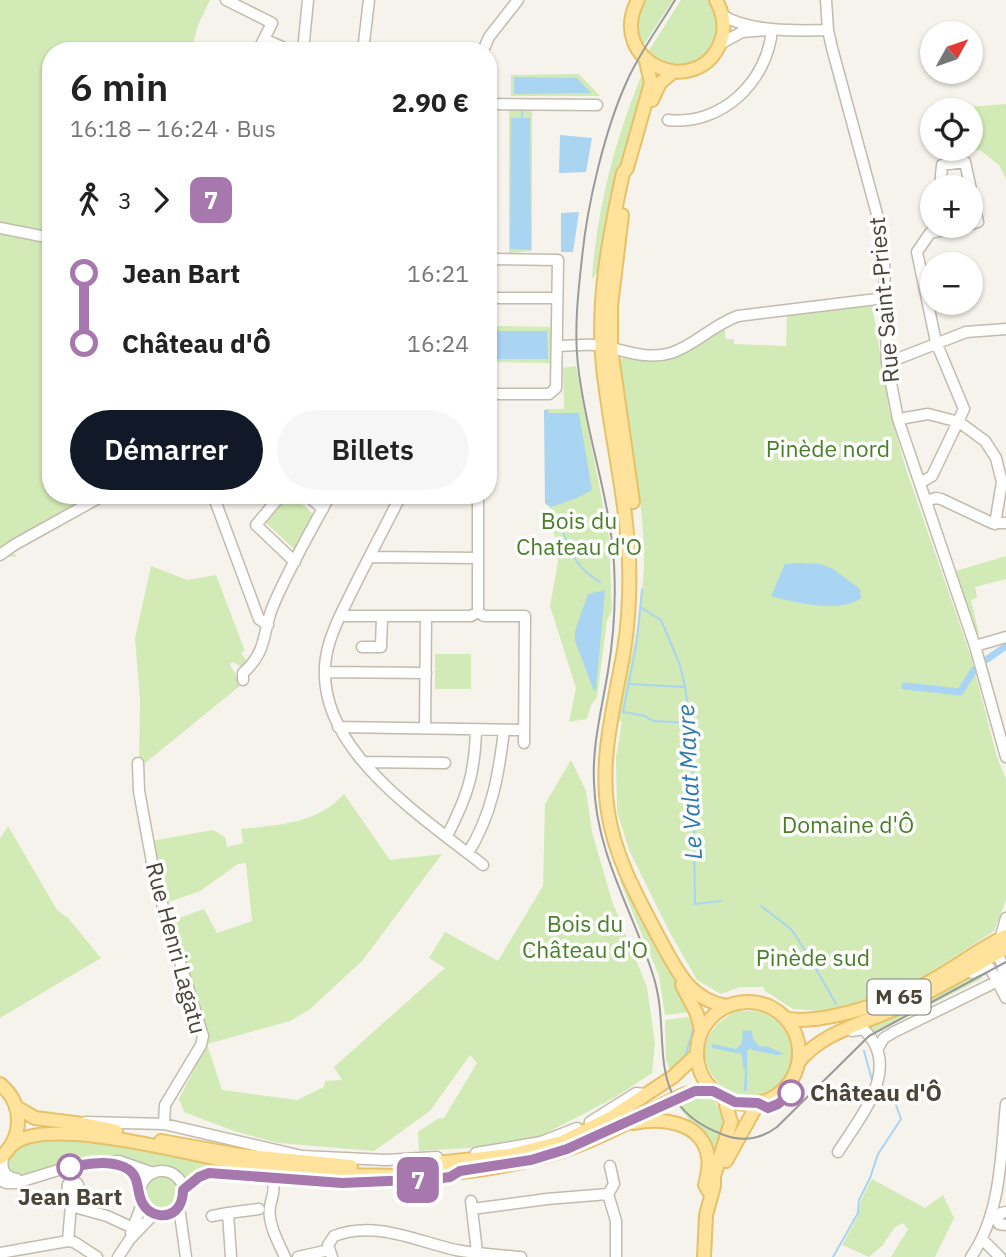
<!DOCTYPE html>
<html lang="fr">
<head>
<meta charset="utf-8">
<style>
  body { margin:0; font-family:"IBM Plex Sans",sans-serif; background:#f6f6f6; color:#222; height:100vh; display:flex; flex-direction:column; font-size:26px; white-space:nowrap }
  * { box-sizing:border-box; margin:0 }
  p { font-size:23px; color:#767676 }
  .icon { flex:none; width:38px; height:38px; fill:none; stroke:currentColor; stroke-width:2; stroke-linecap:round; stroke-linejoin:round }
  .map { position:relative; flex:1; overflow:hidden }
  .sheet { position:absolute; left:42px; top:42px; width:455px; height:462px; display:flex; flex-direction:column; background:#fff; border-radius:28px; box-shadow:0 2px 5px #0004 }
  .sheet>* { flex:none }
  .badge { padding:0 14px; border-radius:10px; font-size:24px; line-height:46px }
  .needle { width:46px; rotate:50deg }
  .tools { position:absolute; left:920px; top:21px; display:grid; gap:14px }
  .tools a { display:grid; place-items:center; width:63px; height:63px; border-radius:50%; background:#fff; box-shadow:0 2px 5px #0004; font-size:35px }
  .map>.badge { position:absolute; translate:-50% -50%; box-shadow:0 0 0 4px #fff }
  .legs { display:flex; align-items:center; gap:10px; height:77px; padding:0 28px; font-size:23px }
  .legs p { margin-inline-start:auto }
  .headline { display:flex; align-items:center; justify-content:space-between; height:119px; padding:0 28px }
  h1 { font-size:38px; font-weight:600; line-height:52px }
  .cta { display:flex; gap:14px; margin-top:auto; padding:14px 28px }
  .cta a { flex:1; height:80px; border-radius:42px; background:#111827; color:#fff; font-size:28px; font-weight:600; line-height:80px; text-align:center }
  .cta a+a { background:#f6f6f6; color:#222 }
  ul { padding:0 28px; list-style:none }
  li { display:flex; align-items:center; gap:24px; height:70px; font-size:26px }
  li i { display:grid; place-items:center; width:10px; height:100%; margin:0 9px; background:currentColor }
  li i::after { content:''; width:18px; height:18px; margin:-9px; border:5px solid; border-radius:50%; background:#fff }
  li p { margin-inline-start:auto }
  li:first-child i { background:linear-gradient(#0000 50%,currentColor 0) }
  li:last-child i { background:linear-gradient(currentColor 50%,#0000 0) }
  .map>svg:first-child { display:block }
  .green { fill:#d2eab5 }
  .water { fill:#a9d4f2 }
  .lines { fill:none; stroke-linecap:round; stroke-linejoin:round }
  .stream { stroke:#a9d4f2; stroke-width:2 }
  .canal { stroke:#a9d4f2; stroke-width:7 }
  .minor-casing { stroke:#c2bbae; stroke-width:13 }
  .major-casing { stroke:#e6c16a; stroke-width:16 }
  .minor { stroke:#fff; stroke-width:10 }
  .major { stroke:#ffe39c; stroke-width:12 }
  .tram { stroke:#9a9a9a; stroke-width:2 }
  .line-1-casing { stroke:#fff; stroke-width:16 }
  .line-1 { stroke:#a778ae; stroke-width:10 }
  .stop-1-dot { fill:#fff; stroke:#a778ae; stroke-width:3.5 }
  .labels { text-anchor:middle; stroke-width:7; stroke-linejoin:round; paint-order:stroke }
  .shield { fill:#fff; stroke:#817c74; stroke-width:2 }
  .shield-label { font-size:21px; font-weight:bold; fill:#4b4439 }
  .street-label { font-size:23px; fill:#4b4439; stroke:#fff }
  .park-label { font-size:23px; fill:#4a7f2a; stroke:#fff }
  .stop-label { font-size:23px; font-weight:bold; fill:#4b4439; stroke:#fff; text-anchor:start }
  .water-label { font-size:24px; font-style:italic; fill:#2e7ab2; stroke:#fff }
</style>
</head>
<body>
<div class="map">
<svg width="1006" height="1257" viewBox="0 0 1006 1257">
  <rect width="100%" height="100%" fill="#f6f3ec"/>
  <path class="green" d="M0,0H210L198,25L191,51H51V495H97L8,547L17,557L0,556Z
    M643,0H673L641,49L636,15Z
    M681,0H710L719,17L716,44L698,64L671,69L646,55Z
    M645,67L649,79L600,257V268L592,279C597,206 616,135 645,67Z
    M579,74L600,96H511V75Z
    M1006,104V179L999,165L980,150L960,152V149H971V110H957V108Z
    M509,109L532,110V251L509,253Z
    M872,304L889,409L905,466L971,657L997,757L1006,779V900L994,931L911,985L872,999L823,1011L793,1009L765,991L763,987H740L721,994L697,980L670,933L629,850L617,811L616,757L622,722L618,720C628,669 645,605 644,554C643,492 627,429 617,367L619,360L622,358L651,362L668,359L692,349L725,325V339H734V344L786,346L787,314Z
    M490,326L552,327L551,363L489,362Z
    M576,366L609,537L612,611L607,620L597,698L591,705L587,719L569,722L576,688L550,606L558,562L551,509L545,503V409H564L563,368Z
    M286,495H292L314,515L296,551L263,520Z
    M1006,556V579L975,587L977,598L971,600L979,634H977L956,571Z
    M151,566L187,580L216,575L245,651L241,653L249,664L243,668L233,662L230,664L241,685L139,768L140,699L135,638Z
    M435,654H471V689H435Z
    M571,760L586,791L592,832L612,901L647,987L655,1043L652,1073L614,1098L529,1142L521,1143L518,1140L514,1141L512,1145L419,1151L418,1132L437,1119L444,1118L477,1063L470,1055L430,1111L374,1151L278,1143L234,1131L184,1112L179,1099L207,1044V1037L168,922L204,909L217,933L252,921L246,863L238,864L200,891L163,904L151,841L213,830L225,837L227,847L243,843L241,829C278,825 317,824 344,794L390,860L442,854L362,961L310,1009L290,1021L207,1044L222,1090L297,1100L324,1087L325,1081L342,1080L334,1067L445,968L429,958L445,932L498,961L543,886L545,804Z
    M8,826L57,910L68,918L101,958L0,1018V839Z
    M622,876L672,974L674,975L692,1012L665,1015L659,976L620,881Z
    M978,971L983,978L872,1035L866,1028V1024Z
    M738,1010C746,1012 757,1010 764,1013C788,1022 799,1054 786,1075C748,1138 656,1051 738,1010Z
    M695,1016C696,1045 690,1054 671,1074L666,1060L665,1020Z
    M696,1097L713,1100C731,1124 720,1139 714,1166C702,1135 695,1127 675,1102Z
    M61,1136L290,1173L208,1170L188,1183C171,1160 168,1169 146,1168C119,1167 98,1156 71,1163C51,1168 28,1180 8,1173L5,1159L17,1144Z
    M144 1194a18 18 0 1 1 36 0a18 18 0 1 1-36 0Z
    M872,1179L925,1208L943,1195L954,1218L935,1257H891L908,1229L903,1223L895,1227L882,1246L869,1257L842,1245L857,1218L861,1200Z"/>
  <path class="water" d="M514,77L577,78L591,93L514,94Z
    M511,118H530L531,250L510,249Z
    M560,135L592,138L586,172L559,173Z
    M579,212L573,252H561V213Z
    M495,331H547L548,359H495Z
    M544,410H548L549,413H579L592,490L577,498L551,507L545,503Z
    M799,563L820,564L833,569L860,589L861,598C841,614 792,602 771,596L785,564Z
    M605,590L596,689L594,691L575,641V631L588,594Z
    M743,1030L752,1031L753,1039L759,1046L769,1047L784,1054L776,1055L752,1050L751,1048L747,1051V1091L744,1090L745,1069L743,1068L742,1054L712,1048V1044L736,1049L742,1043Z"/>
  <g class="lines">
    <path class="stream" d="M522,121V111
      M558,518C569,547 572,566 600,582
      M642,589L637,641L623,712L645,716L653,721L691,723
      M640,607L661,620L680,665L685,687L693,743L695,904L721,901
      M630,684L683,687
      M761,906L791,929L808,955
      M811,960L836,1004
      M864,1051L872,1080
      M685,1057L694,1026
      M833,1257L858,1213L859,1200L870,1178L878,1154L901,1119L895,1102L881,1089"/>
    <path class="canal" d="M986,660L1006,646
      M905,686L960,692L974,670"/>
    <defs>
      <path id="minor" d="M226,0L272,23L258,51
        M826,0L828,30L832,48L878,218L884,262L887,363L898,419L975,646L1006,757
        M722,15C749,32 797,31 828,30
        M264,39L291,51
        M720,44L742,32L768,30
        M303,51L308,0
        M363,51L369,0
        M483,51L489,37L518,0
        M488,104L597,105
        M668,120C722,126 768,81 772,29
        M940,187L942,165L965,162L978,222L971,224
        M0,228L51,238
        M488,259L558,260L556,388L549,394H488
        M488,298H557
        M557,346C569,346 583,344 595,345C621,348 644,361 671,353C696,345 712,325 738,316L885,298
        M887,363L966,332L1006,329
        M905,418L928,414L959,422L985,441L996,458L1002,482L995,524
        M920,483L932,476L964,409L936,342L917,252L930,233L964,226
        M213,495L259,619L268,625
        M281,495L256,525L295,562
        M307,495L323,509
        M401,495C386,525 370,555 355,585C346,604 335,623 329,644C301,740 419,814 483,865
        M926,501L936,498L941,499L992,523H1006
        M0,555L14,545L104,495
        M369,557L478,558
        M478,612V495
        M340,616H471L478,612L484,616H525L524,743
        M975,646L1006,637
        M362,647H381L382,617
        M325,672L426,673
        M243,680V673C268,651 262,633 273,606C289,568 311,531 330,495
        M338,727L524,730
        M425,728L426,617
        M364,762L445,763
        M138,763L139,791L156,884L203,1036L201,1045L165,1105L164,1124
        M447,836C467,797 475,774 476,729
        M468,853C492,815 499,773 504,730
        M1000,939L1006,918
        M997,953L1002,964L1005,984
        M972,973L980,969L990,968L1006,998
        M878,1048L884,1038L894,1032L1004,978
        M85,1122L164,1124L302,1156L386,1160L437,1157
        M590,1122L636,1093L644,1094
        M838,1152C860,1117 904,1067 863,1029L852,1031
        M476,1153L541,1142L577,1128
        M4,1154C0,1167 3,1177 17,1179
        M121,1166L130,1171L140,1188
        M140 1193a22 22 0 1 1 44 0a22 22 0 1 1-44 0Z
        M0,1180L6,1183H16L65,1168L119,1161L153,1173
        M273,1180C275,1195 272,1194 270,1207C267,1222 279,1244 285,1257
        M67.5 1187a5.5 5.5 0 1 1 11 0a5.5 5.5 0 1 1-11 0Z
        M183,1190L199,1177L209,1173L342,1183L412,1181
        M608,1194L614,1184L610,1166
        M471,1201L477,1252
        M71,1206L107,1216L133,1228
        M179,1207L186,1257
        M472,1209L547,1199L608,1194L616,1221V1257
        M1006,1212L1001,1213L997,1219L999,1224L1006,1225
        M212,1216L228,1213
        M131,1233L142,1204
        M983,1240L1000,1257
        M68,1241L72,1192
        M0,1253L68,1241L74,1242L97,1257
        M118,1257L130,1239L154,1214
        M231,1257L228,1213L259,1209
        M298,1257L329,1250
        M332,1257L328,1245L334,1236C375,1220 416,1241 456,1250C477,1254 499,1255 521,1257
        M971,1257C1001,1214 1001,1155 1006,1104"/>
      <path id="major" d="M638,0C605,63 698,102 721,41C726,27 723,13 716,0
        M646,61L651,83L627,168L623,173C609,237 596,302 603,367C610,432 626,495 629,561C630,590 629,620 624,650C615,703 599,758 608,812C615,858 638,898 659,938C676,969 689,1000 727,1006
        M652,100L660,83L673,72
        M622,215L611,306V349L633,502
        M682,985L697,1014L701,1030
        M697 1053a51 51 0 1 1 102 0a51 51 0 1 1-102 0Z
        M787,1019C808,1022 830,1017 851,1012C875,1005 900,998 922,986C951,971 977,950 1006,936
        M798,1063C822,1031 867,1023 901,1006C937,989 972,968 1006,948
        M0,1084C24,1104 24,1137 0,1158
        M16,1107L35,1118L82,1124L116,1131
        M634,1123C662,1117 703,1122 708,1157C710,1166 707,1176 705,1185L711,1195
        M161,1141L239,1155L351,1166
        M12,1145C48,1113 200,1158 250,1165C352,1180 466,1183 565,1150C607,1136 645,1112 685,1094L703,1090L713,1091
        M726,1161L758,1103
        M418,1165L510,1155L562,1142L612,1117L674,1076L696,1055
        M704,1257L706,1215L714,1186V1176L731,1122L724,1098"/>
    </defs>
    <use href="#minor" class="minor-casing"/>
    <use href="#major" class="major-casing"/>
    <use href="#minor" class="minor"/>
    <use href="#major" class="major"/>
    <path class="tram" d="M675,0C659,27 640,52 627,81C605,129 587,205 582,258C578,292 574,331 578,365C585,432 610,496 614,564C616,599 614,635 608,671C602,708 592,745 594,783C596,854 632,909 653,975C674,1039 639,1104 724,1135C743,1142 761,1139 777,1127L869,1036L1006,962"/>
  </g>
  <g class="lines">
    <defs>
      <path id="line-1" d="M70,1167C87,1164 107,1160 124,1167C142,1175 135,1192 143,1204C150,1216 166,1219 176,1210C182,1204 183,1197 183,1190L199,1177L209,1173L342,1183L435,1179L450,1177L460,1171L531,1160L567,1149L695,1091H713L735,1102L758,1103L768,1108L778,1104L791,1093"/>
    </defs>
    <use href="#line-1" class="line-1-casing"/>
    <use href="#line-1" class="line-1"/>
  </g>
  <g class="stop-1-dot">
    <circle cx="791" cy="1093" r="12"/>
    <circle cx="70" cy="1167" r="12"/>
  </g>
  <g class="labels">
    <rect class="shield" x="867.5" y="979.5" width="63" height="35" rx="5"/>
    <g class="shield-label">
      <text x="899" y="1004">M 65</text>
    </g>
    <g class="street-label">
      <text transform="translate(884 300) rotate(-95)" y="8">Rue Saint-Priest</text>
      <text transform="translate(176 948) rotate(75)" y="8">Rue Henri Lagatu</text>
    </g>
    <g class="park-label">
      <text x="828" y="457">Pinède nord</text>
      <text x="579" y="529">Bois du<tspan x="579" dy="26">Chateau d'O</tspan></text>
      <text x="848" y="833">Domaine d'Ô</text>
      <text x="585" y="932">Bois du<tspan x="585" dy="26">Château d'O</tspan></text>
      <text x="813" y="966">Pinède sud</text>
    </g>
    <g class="stop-label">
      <text x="810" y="1101">Château d'Ô</text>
      <text x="70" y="1205" text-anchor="middle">Jean Bart</text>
    </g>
    <g class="water-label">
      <text transform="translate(690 782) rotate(-93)" y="8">Le Valat Mayre</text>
    </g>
  </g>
</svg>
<div class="tools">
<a><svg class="needle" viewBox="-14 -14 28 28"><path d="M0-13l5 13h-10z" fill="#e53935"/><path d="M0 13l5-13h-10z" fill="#767676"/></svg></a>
<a><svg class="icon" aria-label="locate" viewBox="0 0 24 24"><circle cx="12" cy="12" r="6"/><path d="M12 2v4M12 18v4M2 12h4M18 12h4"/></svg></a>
<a>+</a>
<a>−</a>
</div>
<b class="badge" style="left:418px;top:1180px;background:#a778ae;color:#fff">7</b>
<section class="sheet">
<div class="headline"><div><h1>6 min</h1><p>16:18 – 16:24 · Bus</p></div><b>2.90 €</b></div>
<div class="legs"><svg class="icon" aria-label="walk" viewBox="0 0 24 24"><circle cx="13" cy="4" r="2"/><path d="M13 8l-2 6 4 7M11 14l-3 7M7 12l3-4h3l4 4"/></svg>3<svg class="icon" aria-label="forward" viewBox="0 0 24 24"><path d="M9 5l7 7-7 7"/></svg><b class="badge" style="background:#a778ae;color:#fff">7</b></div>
<ul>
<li><i style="color:#a778ae"></i><b>Jean Bart</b><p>16:21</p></li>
<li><i style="color:#a778ae"></i><b>Château d'Ô</b><p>16:24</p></li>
</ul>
<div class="cta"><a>Démarrer</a><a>Billets</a></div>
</section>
</div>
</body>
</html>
